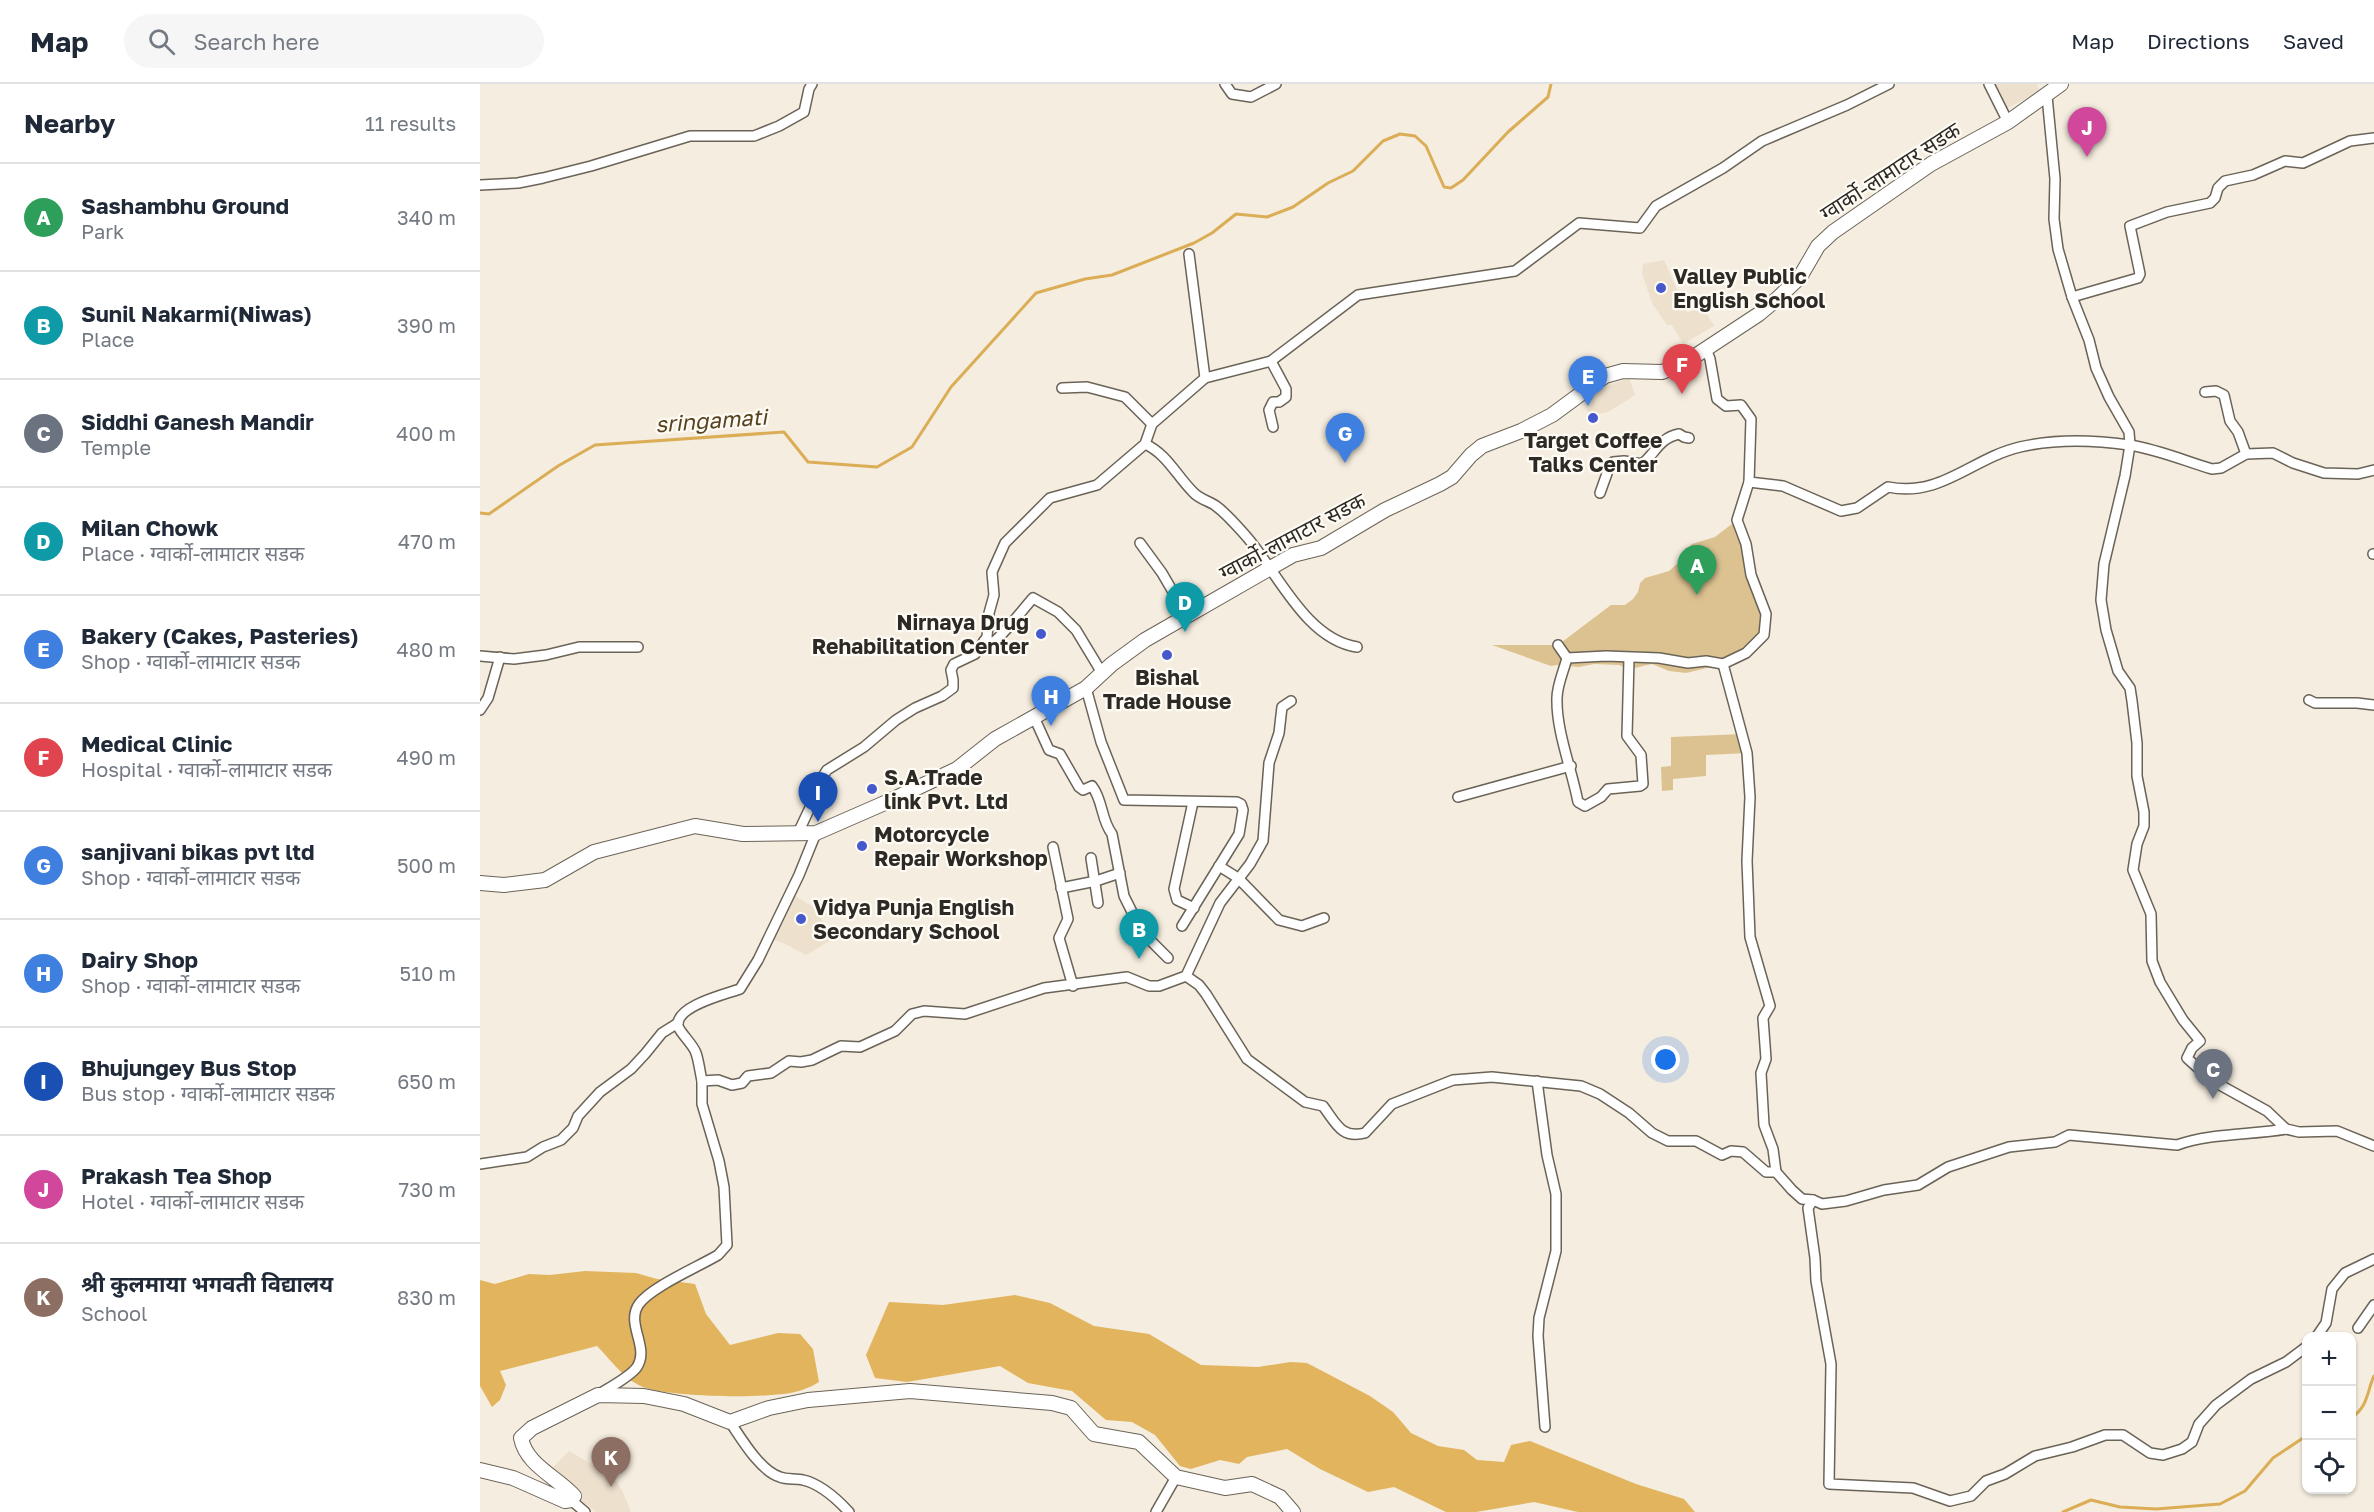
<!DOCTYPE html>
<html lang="en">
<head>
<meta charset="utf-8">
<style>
	body { margin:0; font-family:"Golos Text","Noto Sans Devanagari",sans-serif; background:#f6f6f7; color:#1f2937 }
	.controls { position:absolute; right:18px; bottom:18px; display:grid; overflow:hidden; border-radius:12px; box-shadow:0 2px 4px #0004 }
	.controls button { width:54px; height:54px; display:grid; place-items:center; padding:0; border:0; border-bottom:2px solid #e0e1e3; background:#fff; color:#1f2937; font:30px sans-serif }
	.you { position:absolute; left:1186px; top:976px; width:21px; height:21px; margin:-15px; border:4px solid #fff; border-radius:50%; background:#1a73e8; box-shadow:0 0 0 9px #1a73e833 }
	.badge { display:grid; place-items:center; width:39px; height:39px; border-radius:50%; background:#2563eb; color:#fff; font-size:20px; font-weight:700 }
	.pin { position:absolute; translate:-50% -50px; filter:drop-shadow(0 2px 3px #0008) }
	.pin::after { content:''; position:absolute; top:32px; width:21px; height:18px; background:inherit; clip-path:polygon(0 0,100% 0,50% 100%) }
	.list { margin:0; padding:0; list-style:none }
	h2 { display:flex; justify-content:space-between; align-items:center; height:78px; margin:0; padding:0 24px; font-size:26px }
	h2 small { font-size:20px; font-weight:400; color:#747a83 }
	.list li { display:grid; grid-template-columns:39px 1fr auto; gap:18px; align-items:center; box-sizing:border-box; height:108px; padding:0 24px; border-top:2px solid #e0e1e3 }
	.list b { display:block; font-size:22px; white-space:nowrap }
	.list p { margin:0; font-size:20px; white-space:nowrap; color:#747a83 }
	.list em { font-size:20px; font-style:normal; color:#747a83 }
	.icon { flex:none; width:33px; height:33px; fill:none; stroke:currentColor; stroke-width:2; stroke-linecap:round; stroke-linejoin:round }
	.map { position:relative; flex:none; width:1894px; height:1428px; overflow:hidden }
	header { display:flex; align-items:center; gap:36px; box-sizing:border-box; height:84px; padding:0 30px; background:#fff; border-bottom:2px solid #e0e1e3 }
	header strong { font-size:28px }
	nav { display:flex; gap:33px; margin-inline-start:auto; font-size:21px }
	.search { width:420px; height:54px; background:#f6f6f7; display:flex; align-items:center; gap:15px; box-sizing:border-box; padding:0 21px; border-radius:33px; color:#747a83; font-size:22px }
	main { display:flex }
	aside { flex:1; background:#fff }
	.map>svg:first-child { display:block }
	.built { fill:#ede1cd }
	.green { fill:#ddc291 }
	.forest { fill:#e1b45d }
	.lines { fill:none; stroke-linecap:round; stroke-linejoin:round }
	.stream { stroke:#daad56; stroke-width:3 }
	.minor-casing { stroke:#6a6357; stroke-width:12 }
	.secondary-casing { stroke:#6a6357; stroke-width:16 }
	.minor { stroke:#fff; stroke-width:9 }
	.secondary { stroke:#fff; stroke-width:14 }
	.poi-dot { fill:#4559cd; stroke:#fefbf5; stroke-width:2 }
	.labels { text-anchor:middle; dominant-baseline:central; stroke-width:4.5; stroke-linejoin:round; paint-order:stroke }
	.street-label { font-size:21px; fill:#2d2a25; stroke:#fefbf5 }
	.poi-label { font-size:21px; font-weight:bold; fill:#2d2a25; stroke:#fefbf5; text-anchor:start }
	.water-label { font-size:22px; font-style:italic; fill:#56431e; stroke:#fefbf5 }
</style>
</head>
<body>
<header>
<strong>Map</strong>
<div class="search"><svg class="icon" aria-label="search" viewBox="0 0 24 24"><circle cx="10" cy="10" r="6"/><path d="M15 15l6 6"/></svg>Search here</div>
<nav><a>Map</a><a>Directions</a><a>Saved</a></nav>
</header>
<main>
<aside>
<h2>Nearby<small>11 results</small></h2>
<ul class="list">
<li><span class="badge" style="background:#2e9e5b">A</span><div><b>Sashambhu Ground</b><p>Park</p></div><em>340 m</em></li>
<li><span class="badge" style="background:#0f9aa8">B</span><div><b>Sunil Nakarmi(Niwas)</b><p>Place</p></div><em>390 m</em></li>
<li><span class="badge" style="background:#6b7280">C</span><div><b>Siddhi Ganesh Mandir</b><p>Temple</p></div><em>400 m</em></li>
<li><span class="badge" style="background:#0f9aa8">D</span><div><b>Milan Chowk</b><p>Place · ग्वार्को-लामाटार सडक</p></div><em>470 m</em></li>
<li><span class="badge" style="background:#3f7fe0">E</span><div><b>Bakery (Cakes, Pasteries)</b><p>Shop · ग्वार्को-लामाटार सडक</p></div><em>480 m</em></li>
<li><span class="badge" style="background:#e0444e">F</span><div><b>Medical Clinic</b><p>Hospital · ग्वार्को-लामाटार सडक</p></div><em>490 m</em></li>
<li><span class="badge" style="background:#3f7fe0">G</span><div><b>sanjivani bikas pvt ltd</b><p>Shop · ग्वार्को-लामाटार सडक</p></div><em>500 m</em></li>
<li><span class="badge" style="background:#3f7fe0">H</span><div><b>Dairy Shop</b><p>Shop · ग्वार्को-लामाटार सडक</p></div><em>510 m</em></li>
<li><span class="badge" style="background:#1a4fb4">I</span><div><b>Bhujungey Bus Stop</b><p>Bus stop · ग्वार्को-लामाटार सडक</p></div><em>650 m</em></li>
<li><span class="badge" style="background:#d1479c">J</span><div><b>Prakash Tea Shop</b><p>Hotel · ग्वार्को-लामाटार सडक</p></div><em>730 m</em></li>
<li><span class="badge" style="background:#8d6e63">K</span><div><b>श्री कुलमाया भगवती विद्यालय</b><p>School</p></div><em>830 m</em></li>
</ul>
</aside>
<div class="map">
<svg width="1894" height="1428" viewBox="0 0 1894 1428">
	<rect width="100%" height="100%" fill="#f5eddf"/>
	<!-- built -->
	<g class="built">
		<polygon points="1513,0 1557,0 1560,7 1526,25"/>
		<polygon points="1184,176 1207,229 1222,222 1234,242 1203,260 1192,241 1187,241 1172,219 1162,189 1163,180"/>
		<polygon points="1149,294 1155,311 1128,328 1110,332 1104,317 1125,303"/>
		<polygon points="315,812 332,822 355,854 326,871 301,858 289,855"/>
		<polygon points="89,1367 133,1393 143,1408 151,1428 116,1428 87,1405 70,1386"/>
	</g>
	<!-- green -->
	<g class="green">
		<polygon points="1257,436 1286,530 1284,551 1248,579 1206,589 1189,587 1172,580 1150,585 1139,581 1114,580 1099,583 1078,581 1071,582 1012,561 1078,561 1131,521 1145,521 1153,515 1158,508 1160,499 1165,494 1189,487 1197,480 1204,467 1212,460 1235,453"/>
		<polygon points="1263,650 1267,669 1226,671 1226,692 1193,695 1193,706 1182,707 1181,683 1191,682 1191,653"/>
	</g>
	<!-- forest -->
	<g class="forest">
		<path d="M 105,1187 L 156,1189 L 177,1195 L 215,1200 L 226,1230 L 250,1261 L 298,1249 L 320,1250 L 333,1265 L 339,1298 C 334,1301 328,1304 322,1306 C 295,1316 194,1313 166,1304 C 146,1298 131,1276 117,1262 L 20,1287 L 26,1301 L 20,1316 L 12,1323 L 0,1302 L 0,1196 L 15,1200 L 49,1190 L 70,1191 Z"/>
		<polygon points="535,1211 570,1219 614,1242 669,1250 721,1281 778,1283 810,1278 827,1279 890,1312 913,1328 931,1349 958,1362 984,1366 997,1376 1024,1378 1031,1361 1050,1357 1156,1400 1204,1415 1215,1428 1098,1428 1054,1418 996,1428 966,1428 914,1403 888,1408 840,1385 807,1365 767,1373 759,1380 740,1376 711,1385 700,1382 675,1351 652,1338 626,1336 592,1307 548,1299 520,1282 427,1298 395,1294 386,1271 409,1218 463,1221"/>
	</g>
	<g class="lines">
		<!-- stream -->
		<g class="stream">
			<polyline points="0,429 9,430 78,382 115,361 304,348 328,378 397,383 432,363 471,303 556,209 605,195 632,191 714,159 732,149 756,130 787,133 813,123 848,99 873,87 903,57 920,50 935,52 946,62 964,103 971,104 983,96 1028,48 1068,13 1071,0"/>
			<path d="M 1872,1333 C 1888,1323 1887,1307 1894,1292"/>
			<polyline points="1583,1428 1611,1416 1640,1423 1676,1425 1740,1420 1765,1407 1793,1374 1826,1352"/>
		</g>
		<!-- minor casing -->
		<g class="minor-casing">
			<g id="minor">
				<polyline points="745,0 752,10 771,13 796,0"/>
				<polyline points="1509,0 1528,38"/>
				<polyline points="1567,12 1575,95 1574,135 1578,165 1592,213 1609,256 1616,284 1629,313 1649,348 1650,361 1645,392 1624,480 1621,516 1626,546 1638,587 1650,604 1652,617 1657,659 1657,692 1664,728 1664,742 1657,760 1653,786 1671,830 1672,877 1680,898 1703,936 1720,957 1712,964 1707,974 1731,996 1787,1027 1806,1045 1819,1048 1857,1047 1894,1062"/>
				<polyline points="0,101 38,99 63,94 111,82 210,52 274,52 299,42 324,28 329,5 332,0"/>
				<polyline points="709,170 725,294"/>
				<polyline points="1592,213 1658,194 1660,190 1650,142 1687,128 1730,119 1735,114 1738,104 1745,97 1773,91 1805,77 1823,79 1870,57 1894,54"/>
				<path d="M 1226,265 L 1230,275 L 1237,315 L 1246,322 L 1261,321 L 1271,335 L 1269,398 L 1303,402 L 1361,427 L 1377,424 L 1408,403 C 1461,414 1492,374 1540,363 C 1574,355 1614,356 1649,361 C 1677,365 1705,377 1732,385 L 1741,384 L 1766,370 L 1793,369 L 1813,379 L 1844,389 L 1878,390 L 1894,386"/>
				<polyline points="791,277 806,305 806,313 799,318 793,318 789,326 793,343"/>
				<polyline points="582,304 607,303 645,313 672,340"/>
				<polyline points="1725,308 1736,307 1744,311 1750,337 1758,348 1766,370"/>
				<path d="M 665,360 C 687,370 696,391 713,408 C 719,415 729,417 736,422 C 747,430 757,442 766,452 C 797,487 825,555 877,563"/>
				<polyline points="1269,398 1257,436 1266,460 1271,491 1286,530 1284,551 1266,569 1243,580 1267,669 1270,713 1267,777 1270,853 1290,922 1283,934 1286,975 1281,989 1284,1041 1293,1065 1296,1088 1312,1106 1322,1115 1333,1116 1328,1124 1335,1174 1336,1197 1351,1280 1349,1400 1433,1404 1470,1417 1491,1412 1506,1397 1525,1390 1555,1372 1592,1363 1625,1351 1643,1351 1670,1369 1683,1371 1702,1365 1712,1358 1719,1340 1736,1321 1771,1295 1806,1278 1826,1263"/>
				<path d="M 1120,409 L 1130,381 L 1133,378 L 1144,377 L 1162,380 C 1175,370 1179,354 1199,350 L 1204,353 L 1209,354"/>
				<polyline points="660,459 682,489 707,532"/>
				<polyline points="1893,470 1894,470"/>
				<path d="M 504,557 L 514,558 C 530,543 539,530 553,514 L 578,528 L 596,546 L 622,589"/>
				<polyline points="1078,561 1087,574 1126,572 1179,574 1208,579 1226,577 1243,580"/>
				<polyline points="0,572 34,575 66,571 99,563 158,563"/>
				<path d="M 1087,574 C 1084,586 1077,601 1077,614 C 1076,647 1092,686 1098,718 L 1105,722 L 1121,713 L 1128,705 L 1160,702 L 1163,700 L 1161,671 L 1147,652 L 1149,574"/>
				<polyline points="606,604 621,658 644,716 757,718 761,720 763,726 759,750 702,842"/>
				<polyline points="1829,616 1835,619 1877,619 1894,621"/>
				<polyline points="0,626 8,614 20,573"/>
				<path d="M 554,633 L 569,666 L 580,670 L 599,703 L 603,706 L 612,702 C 623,716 621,736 632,750 L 644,812 L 662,848 L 688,874"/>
				<polyline points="978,713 1091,682"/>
				<polyline points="713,718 694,805 697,816 714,824"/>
				<polyline points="318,749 335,713 336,703 347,686 384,663 416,636 435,624 462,612 473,604 473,596 471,586 474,580 495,570 507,553 509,529 514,511 512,488 525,459 570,414 617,401 665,360 672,340 725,294 791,277 878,211 1035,187 1099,139 1160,144 1176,122 1243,84 1282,57 1367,21 1409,0"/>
				<polyline points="573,763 588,835 579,854 593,902"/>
				<polyline points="611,774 618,819"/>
				<polyline points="739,782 758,794 799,836 822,842 844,834"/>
				<polyline points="581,804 616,797 640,789"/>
				<polyline points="706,892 740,819 770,780 783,757 789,679 799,649 802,623 811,617"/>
				<path d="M 222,997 C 220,988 219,978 216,969 C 213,960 200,949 198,942 C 195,922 246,910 260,905 L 278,876 L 319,791 L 336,749"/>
				<polyline points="1057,997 1067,1071 1076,1110 1076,1167 1059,1234 1058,1252 1065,1343"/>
				<polyline points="0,1080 47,1073 63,1063 81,1056 93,1044 98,1032 120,1008 151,985 165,970 182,949 198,939"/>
				<path d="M 1333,1116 L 1342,1120 L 1366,1117 L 1404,1106 L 1438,1101 L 1468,1083 L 1529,1063 L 1575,1058 L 1589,1051 L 1697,1061 C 1730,1049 1771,1051 1806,1045"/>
				<polyline points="1878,1244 1894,1221"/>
				<polyline points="1837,1252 1846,1239 1852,1205 1865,1189 1894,1175"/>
				<path d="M 119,1310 C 129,1304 151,1292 157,1283 C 170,1263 145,1240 159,1220 C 171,1203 218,1183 238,1171 L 247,1161 L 244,1103 L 239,1077 L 222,1020 L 222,997 L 238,996 L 252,1001 L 262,999 L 268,992 L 291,989 L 309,977 L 321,978 L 332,976 L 361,962 L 380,963 L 415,947 L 432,930 L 444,927 L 485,930 L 564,904 L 647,893 L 669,902 L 679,902 L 706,892 L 719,901 L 726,910 L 767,975 L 825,1018 L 843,1022 C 856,1039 861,1055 885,1049 L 912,1020 L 973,996 L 1012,993 L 1101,1002 L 1120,1010 L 1149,1029 L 1172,1049 L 1188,1057 L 1216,1057 L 1242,1071 L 1251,1067 L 1263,1068 L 1286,1088 L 1296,1088"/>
				<path d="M 250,1338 C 261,1354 280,1387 300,1393 C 307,1396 316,1394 323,1396 C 341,1400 357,1415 369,1428"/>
				<polyline points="91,1416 105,1428"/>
				<polyline points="676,1428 696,1393"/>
			</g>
		</g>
		<!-- secondary casing -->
		<g class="secondary-casing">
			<g id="secondary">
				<polyline points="0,799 24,801 65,796 114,768 215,742 263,750 336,749 407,718 477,685 515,655 606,604 632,580 665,556 813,471 841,464 905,426 960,400 972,393 991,371 1002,362 1041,347 1072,331 1125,292 1143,287 1182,288 1203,280 1279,230 1298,214 1320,193 1338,162 1353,148 1451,80 1528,38 1581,0"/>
				<path d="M 0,1386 L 33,1394 L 85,1417 L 91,1416 L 94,1412 C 77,1393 46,1381 41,1354 L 52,1344 L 118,1311 L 164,1312 L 204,1320 L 250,1338 L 289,1324 L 328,1316 L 430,1307 L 572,1319 L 591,1324 L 614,1350 L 659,1358 L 696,1393 L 745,1404 L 772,1400 L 800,1413 L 813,1428"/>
			</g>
		</g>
		<!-- minor -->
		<use href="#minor" class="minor"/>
		<!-- secondary -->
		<use href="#secondary" class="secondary"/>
	</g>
	<!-- markers -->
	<g class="poi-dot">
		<circle cx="1181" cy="204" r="6"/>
		<circle cx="1113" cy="334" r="6"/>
		<circle cx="561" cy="550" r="6"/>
		<circle cx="687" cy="571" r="6"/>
		<circle cx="392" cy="705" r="6"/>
		<circle cx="382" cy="762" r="6"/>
		<circle cx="321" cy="835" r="6"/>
	</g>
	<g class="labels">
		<!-- street labels -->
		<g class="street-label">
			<text transform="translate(1410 87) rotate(-33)">ग्वार्को-लामाटार सडक</text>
			<text transform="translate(812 452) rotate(-28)">ग्वार्को-लामाटार सडक</text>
		</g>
		<!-- poi labels -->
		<g class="poi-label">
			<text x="1193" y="192">Valley Public<tspan x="1193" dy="24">English School</tspan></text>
			<text x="1113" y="356" text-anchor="middle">Target Coffee<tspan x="1113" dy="24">Talks Center</tspan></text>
			<text x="549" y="538" text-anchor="end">Nirnaya Drug<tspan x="549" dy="24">Rehabilitation Center</tspan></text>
			<text x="687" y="593" text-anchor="middle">Bishal<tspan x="687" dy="24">Trade House</tspan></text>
			<text x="404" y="693">S.A.Trade<tspan x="404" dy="24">link Pvt. Ltd</tspan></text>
			<text x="394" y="750">Motorcycle<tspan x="394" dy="24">Repair Workshop</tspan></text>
			<text x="333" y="823">Vidya Punja English<tspan x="333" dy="24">Secondary School</tspan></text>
		</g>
		<!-- water labels -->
		<g class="water-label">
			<text transform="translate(231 336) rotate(-4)">sringamati</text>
		</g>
	</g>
</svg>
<div class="controls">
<button>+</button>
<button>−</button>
<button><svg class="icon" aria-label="locate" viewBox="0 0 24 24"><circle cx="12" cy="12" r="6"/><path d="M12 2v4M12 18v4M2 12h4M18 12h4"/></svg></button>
</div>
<div class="you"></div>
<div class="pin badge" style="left:1217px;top:511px;background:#2e9e5b">A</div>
<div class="pin badge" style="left:659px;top:875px;background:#0f9aa8">B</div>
<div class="pin badge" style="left:1733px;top:1015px;background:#6b7280">C</div>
<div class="pin badge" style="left:705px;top:548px;background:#0f9aa8">D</div>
<div class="pin badge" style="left:1108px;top:322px;background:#3f7fe0">E</div>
<div class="pin badge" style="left:1202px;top:310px;background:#e0444e">F</div>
<div class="pin badge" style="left:865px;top:379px;background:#3f7fe0">G</div>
<div class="pin badge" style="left:571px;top:642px;background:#3f7fe0">H</div>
<div class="pin badge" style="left:338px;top:738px;background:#1a4fb4">I</div>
<div class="pin badge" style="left:1607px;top:73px;background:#d1479c">J</div>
<div class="pin badge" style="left:131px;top:1403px;background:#8d6e63">K</div>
</div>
</main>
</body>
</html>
